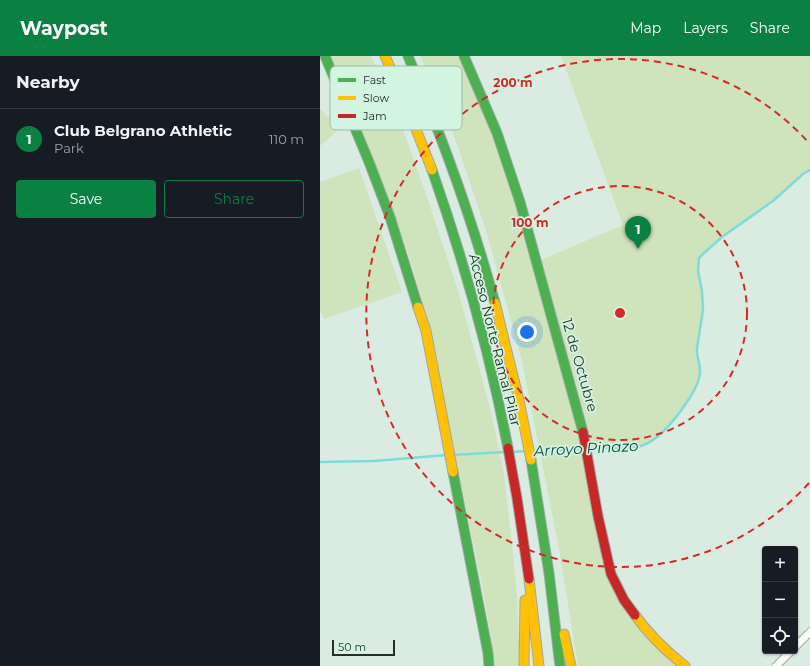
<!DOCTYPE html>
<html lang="en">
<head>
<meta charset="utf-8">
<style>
	body { margin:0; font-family:Montserrat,sans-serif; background:#242831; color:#f1f3f6 }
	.controls { position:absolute; right:12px; bottom:12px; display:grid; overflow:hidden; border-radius:4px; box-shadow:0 1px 3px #0004 }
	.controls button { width:36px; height:36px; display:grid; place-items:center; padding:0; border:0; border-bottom:1px solid #363941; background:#171b24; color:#f1f3f6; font:20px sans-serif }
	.scale { position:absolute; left:12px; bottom:10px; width:63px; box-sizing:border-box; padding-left:4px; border:2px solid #232f28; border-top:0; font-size:11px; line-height:14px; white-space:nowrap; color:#232f28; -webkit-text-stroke:3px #d2f4e1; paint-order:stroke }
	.you { position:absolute; left:207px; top:276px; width:14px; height:14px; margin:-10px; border:3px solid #fff; border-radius:50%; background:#1a73e8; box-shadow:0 0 0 6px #1a73e833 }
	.badge { display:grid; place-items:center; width:26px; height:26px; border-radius:50%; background:#0b8043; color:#fff; font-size:13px; font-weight:700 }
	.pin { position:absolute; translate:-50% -33px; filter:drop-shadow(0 1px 2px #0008) }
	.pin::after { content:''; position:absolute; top:21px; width:14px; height:12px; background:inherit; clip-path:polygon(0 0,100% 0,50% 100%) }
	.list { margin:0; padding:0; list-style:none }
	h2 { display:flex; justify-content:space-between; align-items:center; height:52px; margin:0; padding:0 16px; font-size:17px }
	h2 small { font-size:13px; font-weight:400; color:#9ea1a6 }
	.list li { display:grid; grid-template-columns:26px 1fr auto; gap:12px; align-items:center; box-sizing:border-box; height:60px; padding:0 16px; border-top:1px solid #363941 }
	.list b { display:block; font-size:15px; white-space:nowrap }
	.list p { margin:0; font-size:13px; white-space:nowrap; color:#9ea1a6 }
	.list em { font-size:13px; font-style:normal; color:#9ea1a6 }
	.actions { display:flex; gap:8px; padding:12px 16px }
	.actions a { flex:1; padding:9px 0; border:1px solid #0b8043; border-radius:4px; text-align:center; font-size:14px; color:#0b8043 }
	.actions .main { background:#0b8043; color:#fff }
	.icon { flex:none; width:22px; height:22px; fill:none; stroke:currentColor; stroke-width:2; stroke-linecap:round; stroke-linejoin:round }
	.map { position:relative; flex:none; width:490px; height:610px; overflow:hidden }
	header { display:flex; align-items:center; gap:24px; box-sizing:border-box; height:56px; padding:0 20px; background:#0b8043; color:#fff }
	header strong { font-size:19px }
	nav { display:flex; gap:22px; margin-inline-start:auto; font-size:14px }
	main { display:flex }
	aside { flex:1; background:#171b24 }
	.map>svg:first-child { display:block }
	.green { fill:#cfe3bc }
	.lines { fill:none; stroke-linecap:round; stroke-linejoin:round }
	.stream { stroke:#7edbda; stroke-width:2.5 }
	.street-casing { stroke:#9caaa2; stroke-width:9 }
	.fast-casing { stroke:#9caaa2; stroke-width:11 }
	.slow-casing { stroke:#9caaa2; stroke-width:11 }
	.jam-casing { stroke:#9caaa2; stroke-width:11 }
	.street { stroke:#f9fcfb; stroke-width:7 }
	.fast { stroke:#4caf50; stroke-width:9 }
	.slow { stroke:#ffc107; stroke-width:9 }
	.jam { stroke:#c62828; stroke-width:9 }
	.ring { fill:none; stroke:#d62828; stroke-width:2; stroke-dasharray:7 5 }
	.labels { text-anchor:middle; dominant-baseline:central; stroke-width:3.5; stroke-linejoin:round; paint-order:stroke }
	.street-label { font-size:14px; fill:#232f28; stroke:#d2f4e1 }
	.water-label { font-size:15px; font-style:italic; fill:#0d4648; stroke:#d2f4e1 }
	.key { fill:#d2f4e1; stroke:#9eb9aa; stroke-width:1 }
	.key-label { font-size:11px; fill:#232f28 }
	.centre { fill:#d62828; stroke:#d2f4e1; stroke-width:2 }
	.ring-label { font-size:12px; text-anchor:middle; font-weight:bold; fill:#d62828; stroke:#d2f4e1; stroke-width:3.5; stroke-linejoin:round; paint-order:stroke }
</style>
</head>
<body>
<header>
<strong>Waypost</strong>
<nav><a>Map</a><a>Layers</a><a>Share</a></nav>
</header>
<main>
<aside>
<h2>Nearby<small></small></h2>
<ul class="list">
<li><span class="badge">1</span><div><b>Club Belgrano Athletic</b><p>Park</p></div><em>110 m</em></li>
</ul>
<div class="actions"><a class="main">Save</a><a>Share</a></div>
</aside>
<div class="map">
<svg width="490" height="610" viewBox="0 0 490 610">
	<rect width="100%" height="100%" fill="#daece2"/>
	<!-- green -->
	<g class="green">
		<polygon points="9,0 51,0 81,68 107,141 139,238 172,360 184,418 192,488 197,541 200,610 174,610 171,581 162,529 124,344 108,265 101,240 90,203 55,108"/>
		<path d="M 100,0 L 139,0 L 175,84 L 206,183 L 257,366 L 285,516 C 301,556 325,582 357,610 L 258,610 L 239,493 L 202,305 L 168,181 L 137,88 Z"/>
		<path d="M 241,0 L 490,0 L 490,114 L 483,118 L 453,145 L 402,181 L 384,196 L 379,202 L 378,215 L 382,235 L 383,254 L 377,292 C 376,301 381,308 380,317 C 379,334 351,370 337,381 C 331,386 325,389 318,391 L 267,393 L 216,206 L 303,169 Z"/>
		<polygon points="0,52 19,73 0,90"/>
		<polygon points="39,112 82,236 4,263 0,254 0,126"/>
	</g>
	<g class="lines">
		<!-- stream -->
		<g class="stream">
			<path d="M 212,395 L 318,391 C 325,389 331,386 337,381 C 351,370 379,334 380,317 C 381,308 376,301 377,292 L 383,254 L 382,235 L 378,215 L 379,202 L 384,197 L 402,181 L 453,145 L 483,118 L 490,114"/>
			<polyline points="192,396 205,395"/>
			<polyline points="132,399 185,396"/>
			<polyline points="0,406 54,405 127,399"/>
		</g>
		<!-- street casing -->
		<g class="street-casing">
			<g id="street">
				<polyline points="475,591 490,576"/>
				<polyline points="456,610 471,595"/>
			</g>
		</g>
		<!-- fast casing -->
		<g class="fast-casing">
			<g id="fast">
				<polyline points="5,0 49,106 70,161 98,251"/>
				<path d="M 88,0 C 122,81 152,162 175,247"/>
				<polyline points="144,0 177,77 200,146 263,376"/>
				<path d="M 112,114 C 144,205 170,298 188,392"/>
				<polyline points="211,404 229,517 240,610"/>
				<polyline points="133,416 168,597 169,610"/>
			</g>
		</g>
		<!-- slow casing -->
		<g class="slow-casing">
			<g id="slow">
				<polyline points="65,0 87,50 112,114"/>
				<polyline points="175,247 199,344 211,404"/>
				<polyline points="98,251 106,275 133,416"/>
				<polyline points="209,523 219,610"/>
				<path d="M 315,559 C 329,579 346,595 365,610"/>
				<polyline points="244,578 251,610"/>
				<polyline points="204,610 205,544"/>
			</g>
		</g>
		<!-- jam casing -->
		<g class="jam-casing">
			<g id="jam">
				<polyline points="263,376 278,460 291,518 304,544 315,559"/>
				<polyline points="188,392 197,442 209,523"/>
			</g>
		</g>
		<!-- street -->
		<use href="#street" class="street"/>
		<!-- fast -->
		<use href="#fast" class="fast"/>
		<!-- slow -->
		<use href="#slow" class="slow"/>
		<!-- jam -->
		<use href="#jam" class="jam"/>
	</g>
	<!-- distance rings -->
	<g class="ring">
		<circle cx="300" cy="257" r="127"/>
		<path d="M489 427A254 254 0 1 1 489 87"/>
	</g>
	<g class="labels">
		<!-- street labels -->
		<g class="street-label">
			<text transform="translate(175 284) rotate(76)">Acceso Norte Ramal Pilar</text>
			<text transform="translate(260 309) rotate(74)">12 de Octubre</text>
		</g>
		<!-- water labels -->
		<g class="water-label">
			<text transform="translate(266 392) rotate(-3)">Arroyo Pinazo</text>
		</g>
	</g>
	<!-- legend -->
	<rect x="10" y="10" width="132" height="64" rx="6" class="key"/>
	<rect x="18" y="22" width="18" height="4" fill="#4caf50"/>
	<rect x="18" y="40" width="18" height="4" fill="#ffc107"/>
	<rect x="18" y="58" width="18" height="4" fill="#c62828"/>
	<g class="key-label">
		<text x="43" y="28">Fast</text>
		<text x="43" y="46">Slow</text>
		<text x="43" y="64">Jam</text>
	</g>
	<circle cx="300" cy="257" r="6" class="centre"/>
	<g class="ring-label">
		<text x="193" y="31">200 m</text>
		<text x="210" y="171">100 m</text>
	</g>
</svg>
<div class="controls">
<button>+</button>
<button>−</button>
<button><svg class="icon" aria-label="locate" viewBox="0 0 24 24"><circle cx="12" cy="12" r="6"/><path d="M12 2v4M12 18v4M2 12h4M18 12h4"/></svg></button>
</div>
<div class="scale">50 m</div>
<div class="you"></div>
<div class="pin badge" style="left:318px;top:193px">1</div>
</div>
</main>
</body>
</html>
